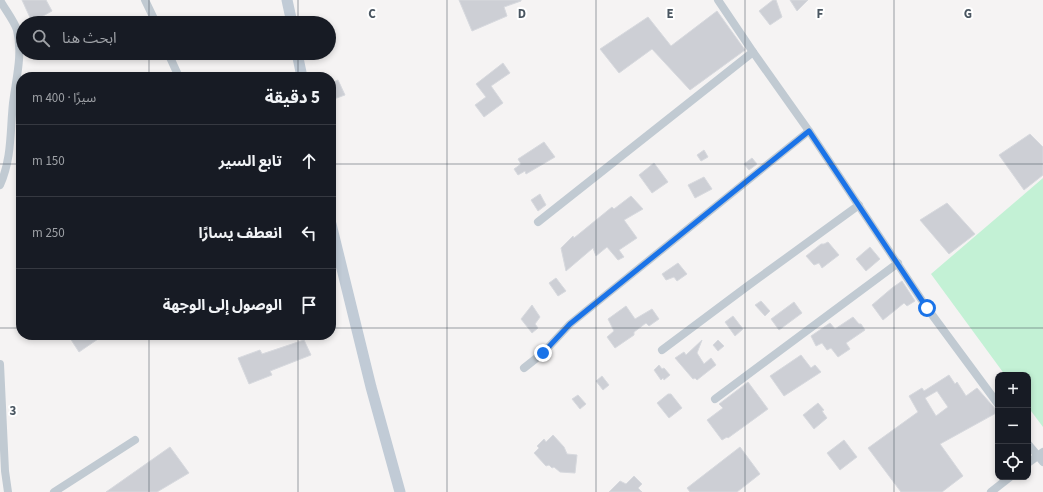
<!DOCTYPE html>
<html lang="ar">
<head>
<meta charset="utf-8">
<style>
	body { margin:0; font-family:"Source Sans 3","Noto Sans Arabic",sans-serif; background:#242831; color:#f1f3f6; direction:rtl }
	.controls { position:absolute; right:12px; bottom:12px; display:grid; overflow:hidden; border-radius:8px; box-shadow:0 2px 6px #0003 }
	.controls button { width:36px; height:36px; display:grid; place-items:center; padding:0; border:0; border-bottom:1px solid #363941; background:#171b24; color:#f1f3f6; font:20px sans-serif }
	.stop { position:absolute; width:12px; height:12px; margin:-9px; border:3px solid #1a73e8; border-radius:50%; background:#fff }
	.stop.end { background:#1a73e8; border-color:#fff; box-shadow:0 1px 4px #0008 }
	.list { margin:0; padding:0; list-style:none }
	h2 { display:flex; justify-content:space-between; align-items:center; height:52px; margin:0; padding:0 16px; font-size:17px }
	h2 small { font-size:13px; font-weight:400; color:#9ea1a6 }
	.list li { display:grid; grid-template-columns:26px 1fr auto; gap:12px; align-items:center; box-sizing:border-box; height:72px; padding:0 16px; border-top:1px solid #363941 }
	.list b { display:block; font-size:15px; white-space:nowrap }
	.list em { font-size:13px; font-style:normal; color:#9ea1a6 }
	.icon { flex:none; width:22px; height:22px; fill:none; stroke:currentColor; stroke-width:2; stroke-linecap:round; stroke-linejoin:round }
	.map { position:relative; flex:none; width:1043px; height:492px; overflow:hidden; direction:ltr }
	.search { position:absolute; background:#171b24; box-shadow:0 2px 6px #0003; left:16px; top:16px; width:320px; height:44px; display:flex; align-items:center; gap:10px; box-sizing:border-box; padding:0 14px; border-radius:22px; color:#9ea1a6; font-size:15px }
	.panel { position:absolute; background:#171b24; box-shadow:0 2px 6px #0003; left:16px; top:72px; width:320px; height:268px; border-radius:16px; direction:rtl }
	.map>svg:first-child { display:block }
	.green { fill:#c3f1d5 }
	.building { fill:#cdcfd5; stroke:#d7d9de; fill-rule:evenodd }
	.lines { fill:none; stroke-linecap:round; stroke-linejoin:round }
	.street { stroke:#c1cad2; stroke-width:8 }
	.secondary { stroke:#c1cbd6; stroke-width:11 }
	.route { stroke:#1a73e8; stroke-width:5 }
	.grid { fill:none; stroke:#4a5661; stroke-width:1; stroke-opacity:0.55 }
	.grid-label { font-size:13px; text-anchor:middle; font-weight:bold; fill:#4a5661; stroke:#fff; stroke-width:4; stroke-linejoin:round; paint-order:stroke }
</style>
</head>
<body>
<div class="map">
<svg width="1043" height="492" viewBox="0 0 1043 492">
	<rect width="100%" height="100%" fill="#f5f3f3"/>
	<!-- green -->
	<polygon class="green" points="1043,178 1043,427 1028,407 1028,375 1005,375 931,274"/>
	<!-- building -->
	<g class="building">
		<polygon points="22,0 46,0 52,11 32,22"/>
		<polygon points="459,0 521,0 521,1 504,7 507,16 472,31"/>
		<polygon points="773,0 776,0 782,17 770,25 759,11"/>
		<polygon points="790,0 808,0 797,11"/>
		<polygon points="717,11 745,50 690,90 652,49 619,73 600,49 648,17 671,46"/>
		<polygon points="503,63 510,73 491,86 503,103 484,117 475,105 486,97 476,84"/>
		<polygon points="338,80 345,95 331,100 331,83"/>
		<polygon points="1030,134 1043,147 1043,175 1024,190 999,155"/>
		<polygon points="544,142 555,157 526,174 525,171 518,175 514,169 521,164 518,159"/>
		<polygon points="704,150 708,157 701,161 697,155"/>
		<polygon points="752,158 757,164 749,170 744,164"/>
		<polygon points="654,163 668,182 652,193 639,175"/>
		<polygon points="704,177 712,189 695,198 688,185"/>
		<polygon points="540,194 546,205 538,211 531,200"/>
		<polygon points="631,196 643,209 624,220 637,238 619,250 624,257 618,260 607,247 596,256 593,248 566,271 561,248 573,236 574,238 612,207 614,209"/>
		<polygon points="947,203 975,234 949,254 920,220"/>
		<polygon points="828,242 839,255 822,268 819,263 814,265 806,256 821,244 824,244"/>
		<polygon points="870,247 880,259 866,271 856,259"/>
		<polygon points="678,263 687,274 677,281 674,277 666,280 662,274"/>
		<polygon points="556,278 566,291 558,296 549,283"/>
		<polygon points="902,281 915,301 907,306 904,303 883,320 872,305 892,288"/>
		<polygon points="761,301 770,311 765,316 755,305"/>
		<polygon points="794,302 802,313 779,330 771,319"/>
		<polygon points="532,305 540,317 535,324 538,328 532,333 521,319"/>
		<polygon points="626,306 635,319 652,309 659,319 649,326 646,323 634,332 634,335 615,348 607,337 614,331 608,319"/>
		<polygon points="733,316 743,329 735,336 725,322"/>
		<polygon points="853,317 859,324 861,324 865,330 846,343 850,349 838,357 831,348 827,350 822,343 816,346 811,336 830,323 835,329"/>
		<polygon points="68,335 95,335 98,339 79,352"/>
		<polygon points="304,340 311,355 270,371 272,375 249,384 238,358 260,350 262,354"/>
		<polygon points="702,340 697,353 704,364 711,358 716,365 697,380 695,378 693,379 675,358 684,352 686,355"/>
		<polygon points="718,340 724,346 718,351 713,345"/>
		<polygon points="801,355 811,368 815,365 821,372 784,396 770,376"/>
		<polygon points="659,365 662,369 664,368 670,375 664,380 663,378 661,380 654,370"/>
		<path d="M 949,375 L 955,384 L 957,382 L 966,396 L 977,388 L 998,412 L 940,444 L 963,476 L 942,492 L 901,492 L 868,448 L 918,412 L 909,396 L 922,388 L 924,391 ZM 937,391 L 948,407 L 936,416 L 925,398 Z"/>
		<polygon points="602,376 609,385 603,390 596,381"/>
		<polygon points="748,382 768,409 728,438 727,437 722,440 707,420 723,408 719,404"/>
		<polygon points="668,394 671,394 682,408 669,418 657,403"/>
		<polygon points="578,395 586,404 580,409 572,399"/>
		<polygon points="818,403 824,410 822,411 827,418 814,429 803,415"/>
		<polygon points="553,435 564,447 567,454 577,455 575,473 560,472 554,467 552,468 549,465 546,466 534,453 539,448 537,446 544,439 546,442"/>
		<polygon points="844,440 857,457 840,470 827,453"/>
		<polygon points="170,447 189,473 157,492 106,492"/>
		<polygon points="740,447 760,474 737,492 690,492 687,488"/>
		<polygon points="634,476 642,484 638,488 642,492 609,492 620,481 626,484"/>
	</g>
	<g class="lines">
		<!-- street -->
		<g class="street">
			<path d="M 0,0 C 4,8 15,22 17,30 C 23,54 16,79 13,103 C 10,131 12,159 0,185"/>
			<polyline points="145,0 156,23"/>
			<polyline points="718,0 753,52 809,131 927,308 998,404"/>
			<polyline points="168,53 179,77"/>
			<polyline points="538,222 753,52"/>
			<polyline points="662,350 749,285 859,205"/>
			<polyline points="0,364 5,471 8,492"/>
			<polyline points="524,368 543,353 570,324 586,311 809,131"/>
			<polyline points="715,399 898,263"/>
			<polyline points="1028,444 1043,462"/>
			<polyline points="1028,463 1043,452"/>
			<polyline points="54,492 135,440"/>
			<polyline points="991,492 1010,477"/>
		</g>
		<!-- secondary -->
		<g class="secondary">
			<polyline points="287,0 292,23"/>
			<polyline points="297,53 302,77"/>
			<polyline points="331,224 371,387 400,492"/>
		</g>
	</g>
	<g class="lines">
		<!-- route -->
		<polyline class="route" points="543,353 570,324 586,311 809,131 927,308"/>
	</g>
	<!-- grid -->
	<path class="grid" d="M 149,0 L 149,23M 298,0 L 298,23M 447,0 L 447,492M 596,0 L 596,492M 745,0 L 745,492M 894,0 L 894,492M 149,53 L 149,77M 298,53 L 298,77M 0,164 L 21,164M 331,164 L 1043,164M 0,328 L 21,328M 331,328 L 1043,328M 149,335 L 149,492M 298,335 L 298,492"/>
	<g class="grid-label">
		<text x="372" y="18">C</text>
		<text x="522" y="18">D</text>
		<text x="670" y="18">E</text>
		<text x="820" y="18">F</text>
		<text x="968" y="18">G</text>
		<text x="13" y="415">3</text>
	</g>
</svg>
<div class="controls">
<button>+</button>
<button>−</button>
<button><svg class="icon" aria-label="locate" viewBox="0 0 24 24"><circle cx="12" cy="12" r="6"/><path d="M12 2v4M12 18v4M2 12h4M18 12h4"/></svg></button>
</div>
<div class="stop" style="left:927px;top:308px"></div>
<div class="stop end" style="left:543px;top:353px"></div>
<div class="search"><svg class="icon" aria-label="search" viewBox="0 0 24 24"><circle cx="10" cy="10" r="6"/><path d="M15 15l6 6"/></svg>ابحث هنا</div>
<section class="panel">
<h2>5 دقيقة<small>سيرًا · 400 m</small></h2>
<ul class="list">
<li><svg class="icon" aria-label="ahead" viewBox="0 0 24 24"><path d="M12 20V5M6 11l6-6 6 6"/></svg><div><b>تابع السير</b></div><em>150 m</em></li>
<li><svg class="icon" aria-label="left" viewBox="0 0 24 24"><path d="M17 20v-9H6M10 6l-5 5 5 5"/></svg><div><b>انعطف يسارًا</b></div><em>250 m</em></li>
<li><svg class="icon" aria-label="arrive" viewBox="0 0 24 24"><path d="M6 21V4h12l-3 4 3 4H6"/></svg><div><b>الوصول إلى الوجهة</b></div></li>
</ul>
</section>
</div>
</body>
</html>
